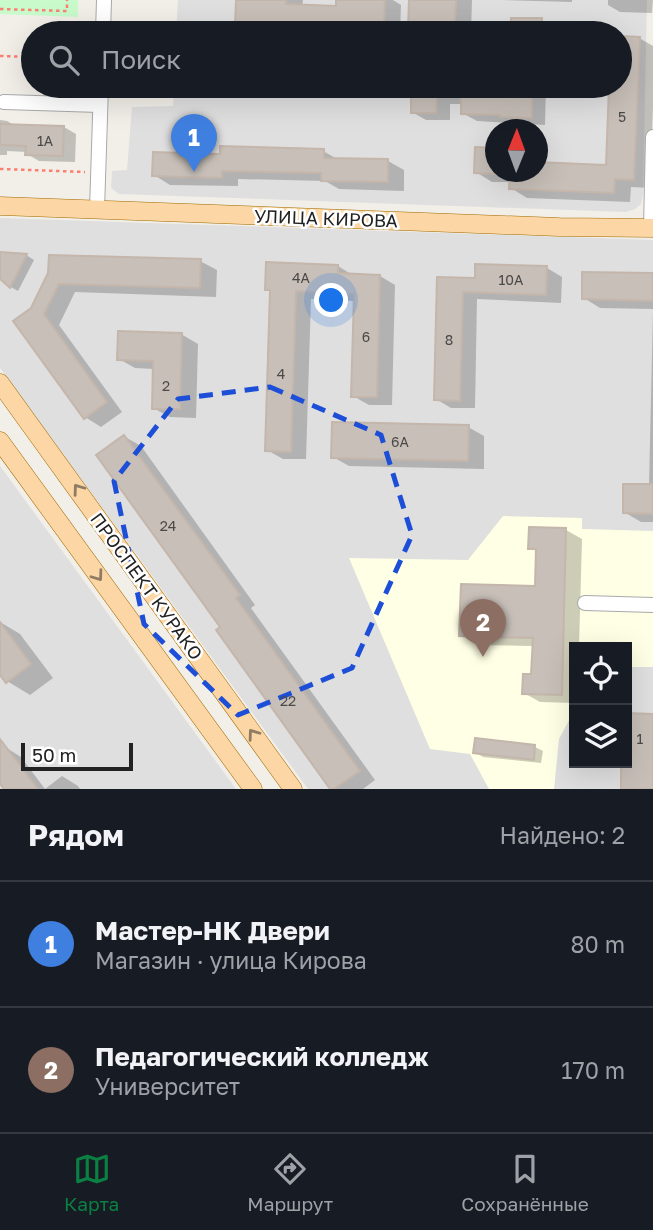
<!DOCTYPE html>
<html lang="ru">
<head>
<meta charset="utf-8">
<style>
	body { margin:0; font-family:"Golos Text",sans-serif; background:#20242c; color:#f1f3f6 }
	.controls { position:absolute; right:21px; bottom:21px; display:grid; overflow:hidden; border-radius:0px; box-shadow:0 7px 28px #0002 }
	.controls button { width:63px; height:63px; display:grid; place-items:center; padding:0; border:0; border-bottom:2px solid #363941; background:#171b24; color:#f1f3f6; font:35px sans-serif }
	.compass { position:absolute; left:485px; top:119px; width:63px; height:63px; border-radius:50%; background:#171b24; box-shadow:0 7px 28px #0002; rotate:1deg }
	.scale { position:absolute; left:21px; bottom:18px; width:112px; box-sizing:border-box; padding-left:7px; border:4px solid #222; border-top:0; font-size:19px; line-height:24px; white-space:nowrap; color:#222; -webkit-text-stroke:5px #fff; paint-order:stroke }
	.you { position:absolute; left:332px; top:301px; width:24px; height:24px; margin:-18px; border:5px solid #fff; border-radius:50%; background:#1a73e8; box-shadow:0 0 0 10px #1a73e833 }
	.badge { display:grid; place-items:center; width:46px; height:46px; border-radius:50%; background:#0b8043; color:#fff; font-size:23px; font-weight:700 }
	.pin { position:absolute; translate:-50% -58px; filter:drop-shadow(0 2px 4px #0008) }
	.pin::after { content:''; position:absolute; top:37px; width:24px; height:21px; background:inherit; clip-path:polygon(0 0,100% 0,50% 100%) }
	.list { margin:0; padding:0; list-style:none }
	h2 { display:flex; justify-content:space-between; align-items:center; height:91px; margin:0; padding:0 28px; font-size:30px }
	h2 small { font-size:23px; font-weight:400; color:#9ea1a6 }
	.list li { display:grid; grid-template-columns:46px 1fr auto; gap:21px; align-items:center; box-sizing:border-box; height:126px; padding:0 28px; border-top:2px solid #363941 }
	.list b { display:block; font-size:26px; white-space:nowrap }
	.list p { margin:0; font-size:23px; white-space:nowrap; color:#9ea1a6 }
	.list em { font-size:23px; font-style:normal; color:#9ea1a6 }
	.icon { flex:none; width:38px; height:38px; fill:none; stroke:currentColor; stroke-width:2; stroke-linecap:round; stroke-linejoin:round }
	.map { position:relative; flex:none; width:653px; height:789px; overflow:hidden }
	.search { position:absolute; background:#171b24; box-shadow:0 7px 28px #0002; left:21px; right:21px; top:21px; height:77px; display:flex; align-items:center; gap:18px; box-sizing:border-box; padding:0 24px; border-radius:38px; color:#9ea1a6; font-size:26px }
	.sheet { height:343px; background:#171b24 }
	nav { display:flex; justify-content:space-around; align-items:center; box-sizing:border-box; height:98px; border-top:2px solid #363941; background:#171b24; font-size:19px; color:#9ea1a6 }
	nav a { display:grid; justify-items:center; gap:4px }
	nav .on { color:#0b8043 }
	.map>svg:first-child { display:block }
	.residential { fill:#e0dfdf; fill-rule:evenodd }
	.education { fill:#ffffe5 }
	.park { fill:#c8facc }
	.shadow { fill:#0003 }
	.building { fill:#c7bfb8; stroke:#c4b6ab; stroke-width:2 }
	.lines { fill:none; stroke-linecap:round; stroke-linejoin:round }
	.minor-casing { stroke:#a9a9a9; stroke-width:16 }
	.major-casing { stroke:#a06b00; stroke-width:19 }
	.path { stroke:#fa8072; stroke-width:2.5; stroke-dasharray:3.5 3.5; stroke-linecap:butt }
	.minor { stroke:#fff; stroke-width:14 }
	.major { stroke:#fcd6a4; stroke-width:18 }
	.oneway { stroke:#8f7c63 }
	.marked { fill:none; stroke:#1d4ed8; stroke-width:5; stroke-dasharray:14 9; stroke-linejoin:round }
	.labels { text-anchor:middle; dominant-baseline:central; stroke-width:5; stroke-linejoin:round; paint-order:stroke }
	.number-label { font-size:14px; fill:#4b4948 }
	.street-label { font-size:18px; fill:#222; stroke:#fff }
</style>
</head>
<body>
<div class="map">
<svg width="653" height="789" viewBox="0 0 653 789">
	<rect width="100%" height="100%" fill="#f2efe9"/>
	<!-- residential -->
	<g class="residential">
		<path d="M 178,0 L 647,0 L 643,194 L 641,204 L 635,209 L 626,212 L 119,194 L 111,188 L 112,171 L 127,170 L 132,107 L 173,106 L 174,86 L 620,86 L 620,33 L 176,33 ZM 496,130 L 538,130 L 538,172 L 496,172 Z"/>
		<path d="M 0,218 L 653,240 L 653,789 L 308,789 L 0,368 ZM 574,647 L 627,647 L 627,763 L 574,763 Z"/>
		<polygon points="0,466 236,789 0,789"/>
	</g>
	<!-- education -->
	<polygon class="education" points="503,516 582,518 582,529 653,531 653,667 627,667 627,647 574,647 574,711 559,739 554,789 489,789 470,754 430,749 349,558 468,560"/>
	<!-- park -->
	<polygon class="park" points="0,0 78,0 78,17 0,14"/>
	<!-- shadow -->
	<g class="shadow">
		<polygon points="238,0 303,0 302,7 337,8 337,0 393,0 401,5 400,33 253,33 237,23"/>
		<polygon points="411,0 472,0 471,33 421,33 409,27"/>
		<polygon points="502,0 572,0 572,2"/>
		<polygon points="608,0 653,0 652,13 620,12 608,5"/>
		<polygon points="513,19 541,20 556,28 555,33 512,33"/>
		<polygon points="620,37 639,38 653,46 653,108 650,188 631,187 630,202 527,198 511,188 511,182 492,182 476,172 477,149 496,149 496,172 538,172 607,167 611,86 620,86"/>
		<polygon points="413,86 546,86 545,125 477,121 462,113 463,104 450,104 450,120 426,120 412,112"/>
		<polygon points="0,120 7,121 16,126 64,127 76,134 75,162 39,161 27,154 27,152 7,151 7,155 0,155"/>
		<polygon points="323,151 339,160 388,161 404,170 404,191 339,189 325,181 238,179 238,186 170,185 154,175 222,156"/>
		<polygon points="0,253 26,255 34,260 18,291 11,287 0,276"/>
		<polygon points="200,261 217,270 216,297 75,292 59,325 122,412 101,427 85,417 32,309 50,274"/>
		<polygon points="338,266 354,276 380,276 395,285 392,405 369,405 353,396 355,301 311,299 306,459 283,459 267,450 272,292 266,289"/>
		<polygon points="477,266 547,268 562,277 561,303 477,299 475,408 451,408 436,399 439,279 476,280"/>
		<polygon points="653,275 653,522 641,522 624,512 649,486 653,309 600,308 584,298"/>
		<polygon points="181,334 198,344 196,418 170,417 153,408 154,369 135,368 119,359"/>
		<polygon points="468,427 484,436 484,469 349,466 333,457"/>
		<polygon points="125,437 141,446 255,605 251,608 375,780 363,789 332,789 218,631 223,628"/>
		<polygon points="566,530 582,539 579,647 574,647 574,703 540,702 524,693 533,676 534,646 477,645 461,635 537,588 538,552 530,548"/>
		<polygon points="0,622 20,634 53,678 30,695 7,681 0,672"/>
		<polygon points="5,747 21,757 45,789 62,776 78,786 80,789 6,789 0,781 0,751"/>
		<polygon points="535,747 543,751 541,763 483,757 475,752"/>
	</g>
	<!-- building -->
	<g class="building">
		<polygon points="236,0 286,0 286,4 336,6 336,0 385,0 384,28 351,27 351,33 270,33 270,25 235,24"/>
		<polygon points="409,0 456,0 455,30 408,28"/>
		<rect x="511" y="18" width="31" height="15"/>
		<polygon points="620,36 640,37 634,180 615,179 614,193 509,189 510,172 537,172 537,162 606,165 609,86 620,86"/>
		<polygon points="411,86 532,86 532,118 500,117 500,115 461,114 461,97 437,96 436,113 411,113"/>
		<polygon points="0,124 64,126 63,156 25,155 26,146 0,145"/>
		<polygon points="220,146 324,149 324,158 388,159 388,182 321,181 321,173 222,171 222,178 152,176 153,152 220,154"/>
		<polygon points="475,147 495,148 495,174 474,173"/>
		<polygon points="0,252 27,254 10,288 0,279"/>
		<polygon points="49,255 201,259 200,288 59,284 44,314 107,402 84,419 13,321 31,308 48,273"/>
		<polygon points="266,262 338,265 338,273 380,275 377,397 351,397 354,294 296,291 291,452 265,451 270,290 265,290"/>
		<polygon points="475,264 547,266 546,295 463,292 460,401 434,400 437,277 475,278"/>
		<polygon points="582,272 653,273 653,301 582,299"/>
		<polygon points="118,331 182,333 180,409 152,409 153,361 117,360"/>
		<polygon points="332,422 469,425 468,461 331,458"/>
		<polygon points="124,435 240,595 236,598 360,771 334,789 330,789 216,630 220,627 96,455"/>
		<polygon points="623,484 653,484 653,514 623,513"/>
		<polygon points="529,527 566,528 562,695 522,694 523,674 531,674 533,638 459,636 461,584 535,586 536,549 528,549"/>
		<polygon points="0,622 31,664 6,683 0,675"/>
		<polygon points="627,713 653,714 653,789 621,789 621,763 627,763"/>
		<polygon points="475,738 535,745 534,760 473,753"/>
		<polygon points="0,739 38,789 4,789 0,784"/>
	</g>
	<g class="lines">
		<!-- minor casing -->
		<g class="minor-casing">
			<g id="minor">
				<polyline points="103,33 104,0"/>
				<polyline points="4,102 100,105"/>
				<polyline points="97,210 101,86"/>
				<polyline points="651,228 653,137"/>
				<polyline points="585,603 653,605"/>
			</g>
		</g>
		<!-- major casing -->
		<g class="major-casing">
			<g id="major">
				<polyline points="0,206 559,227 653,228"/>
				<polyline points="0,383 293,789"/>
				<polyline points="0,441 253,789"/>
			</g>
		</g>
		<!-- path -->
		<g class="path">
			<polyline points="0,9 67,11 67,0"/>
			<polyline points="0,56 33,57"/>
			<polyline points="0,169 85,172"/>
		</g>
		<!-- minor -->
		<use href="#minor" class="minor"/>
		<!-- major -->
		<use href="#major" class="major"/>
	</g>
	<!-- one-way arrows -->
	<defs><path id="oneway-chevron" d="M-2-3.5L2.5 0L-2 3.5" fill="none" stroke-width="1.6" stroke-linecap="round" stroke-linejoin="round" transform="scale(1.75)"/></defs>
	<g class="oneway">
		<use href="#oneway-chevron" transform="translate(78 489) rotate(-126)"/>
		<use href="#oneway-chevron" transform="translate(98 576) rotate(54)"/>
		<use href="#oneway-chevron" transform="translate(253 734) rotate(-126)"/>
	</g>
	<!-- marked area -->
	<path class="marked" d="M 270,387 L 381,435 L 412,535 L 352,668 L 238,715 L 144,624 L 114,481 L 178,399 Z"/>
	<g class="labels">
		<!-- number labels -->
		<g class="number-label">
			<text x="622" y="116">5</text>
			<text x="45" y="140">1А</text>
			<text x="301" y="277">4А</text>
			<text x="511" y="279">10А</text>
			<text x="366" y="336">6</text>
			<text x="449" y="339">8</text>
			<text x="281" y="373">4</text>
			<text x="166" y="385">2</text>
			<text x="400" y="441">6А</text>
			<text x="168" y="525">24</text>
			<text x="288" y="700">22</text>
			<text x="640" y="738">1</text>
		</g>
		<!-- street labels -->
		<g class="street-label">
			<text transform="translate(326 218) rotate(2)">УЛИЦА КИРОВА</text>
			<text transform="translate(147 586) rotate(54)">ПРОСПЕКТ КУРАКО</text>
		</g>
	</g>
</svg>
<div class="controls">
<button><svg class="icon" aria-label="locate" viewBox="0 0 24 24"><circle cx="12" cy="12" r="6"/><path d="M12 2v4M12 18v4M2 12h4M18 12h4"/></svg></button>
<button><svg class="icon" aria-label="layers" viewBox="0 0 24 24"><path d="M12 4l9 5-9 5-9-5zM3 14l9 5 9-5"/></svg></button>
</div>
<svg class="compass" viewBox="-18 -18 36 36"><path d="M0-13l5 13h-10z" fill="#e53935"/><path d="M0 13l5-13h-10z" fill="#9ea1a6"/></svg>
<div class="scale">50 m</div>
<div class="you"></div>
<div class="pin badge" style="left:194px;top:172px;background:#3f7fe0">1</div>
<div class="pin badge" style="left:483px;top:657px;background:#8d6e63">2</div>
<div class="search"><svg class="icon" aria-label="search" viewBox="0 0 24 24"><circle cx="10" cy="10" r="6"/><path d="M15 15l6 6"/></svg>Поиск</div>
</div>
<section class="sheet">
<h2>Рядом<small>Найдено: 2</small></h2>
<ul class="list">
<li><span class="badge" style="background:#3f7fe0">1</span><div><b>Мастер-НК Двери</b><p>Магазин · улица Кирова</p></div><em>80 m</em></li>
<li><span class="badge" style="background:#8d6e63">2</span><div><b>Педагогический колледж</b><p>Университет</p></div><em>170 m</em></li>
</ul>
</section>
<nav>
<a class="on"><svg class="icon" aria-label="map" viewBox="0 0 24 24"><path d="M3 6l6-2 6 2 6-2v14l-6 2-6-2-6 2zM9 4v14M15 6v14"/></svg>Карта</a>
<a><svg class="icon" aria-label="directions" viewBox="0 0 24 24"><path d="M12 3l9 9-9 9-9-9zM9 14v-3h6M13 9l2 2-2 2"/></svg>Маршрут</a>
<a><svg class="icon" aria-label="saved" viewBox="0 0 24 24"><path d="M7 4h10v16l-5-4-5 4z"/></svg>Сохранённые</a>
</nav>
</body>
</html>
